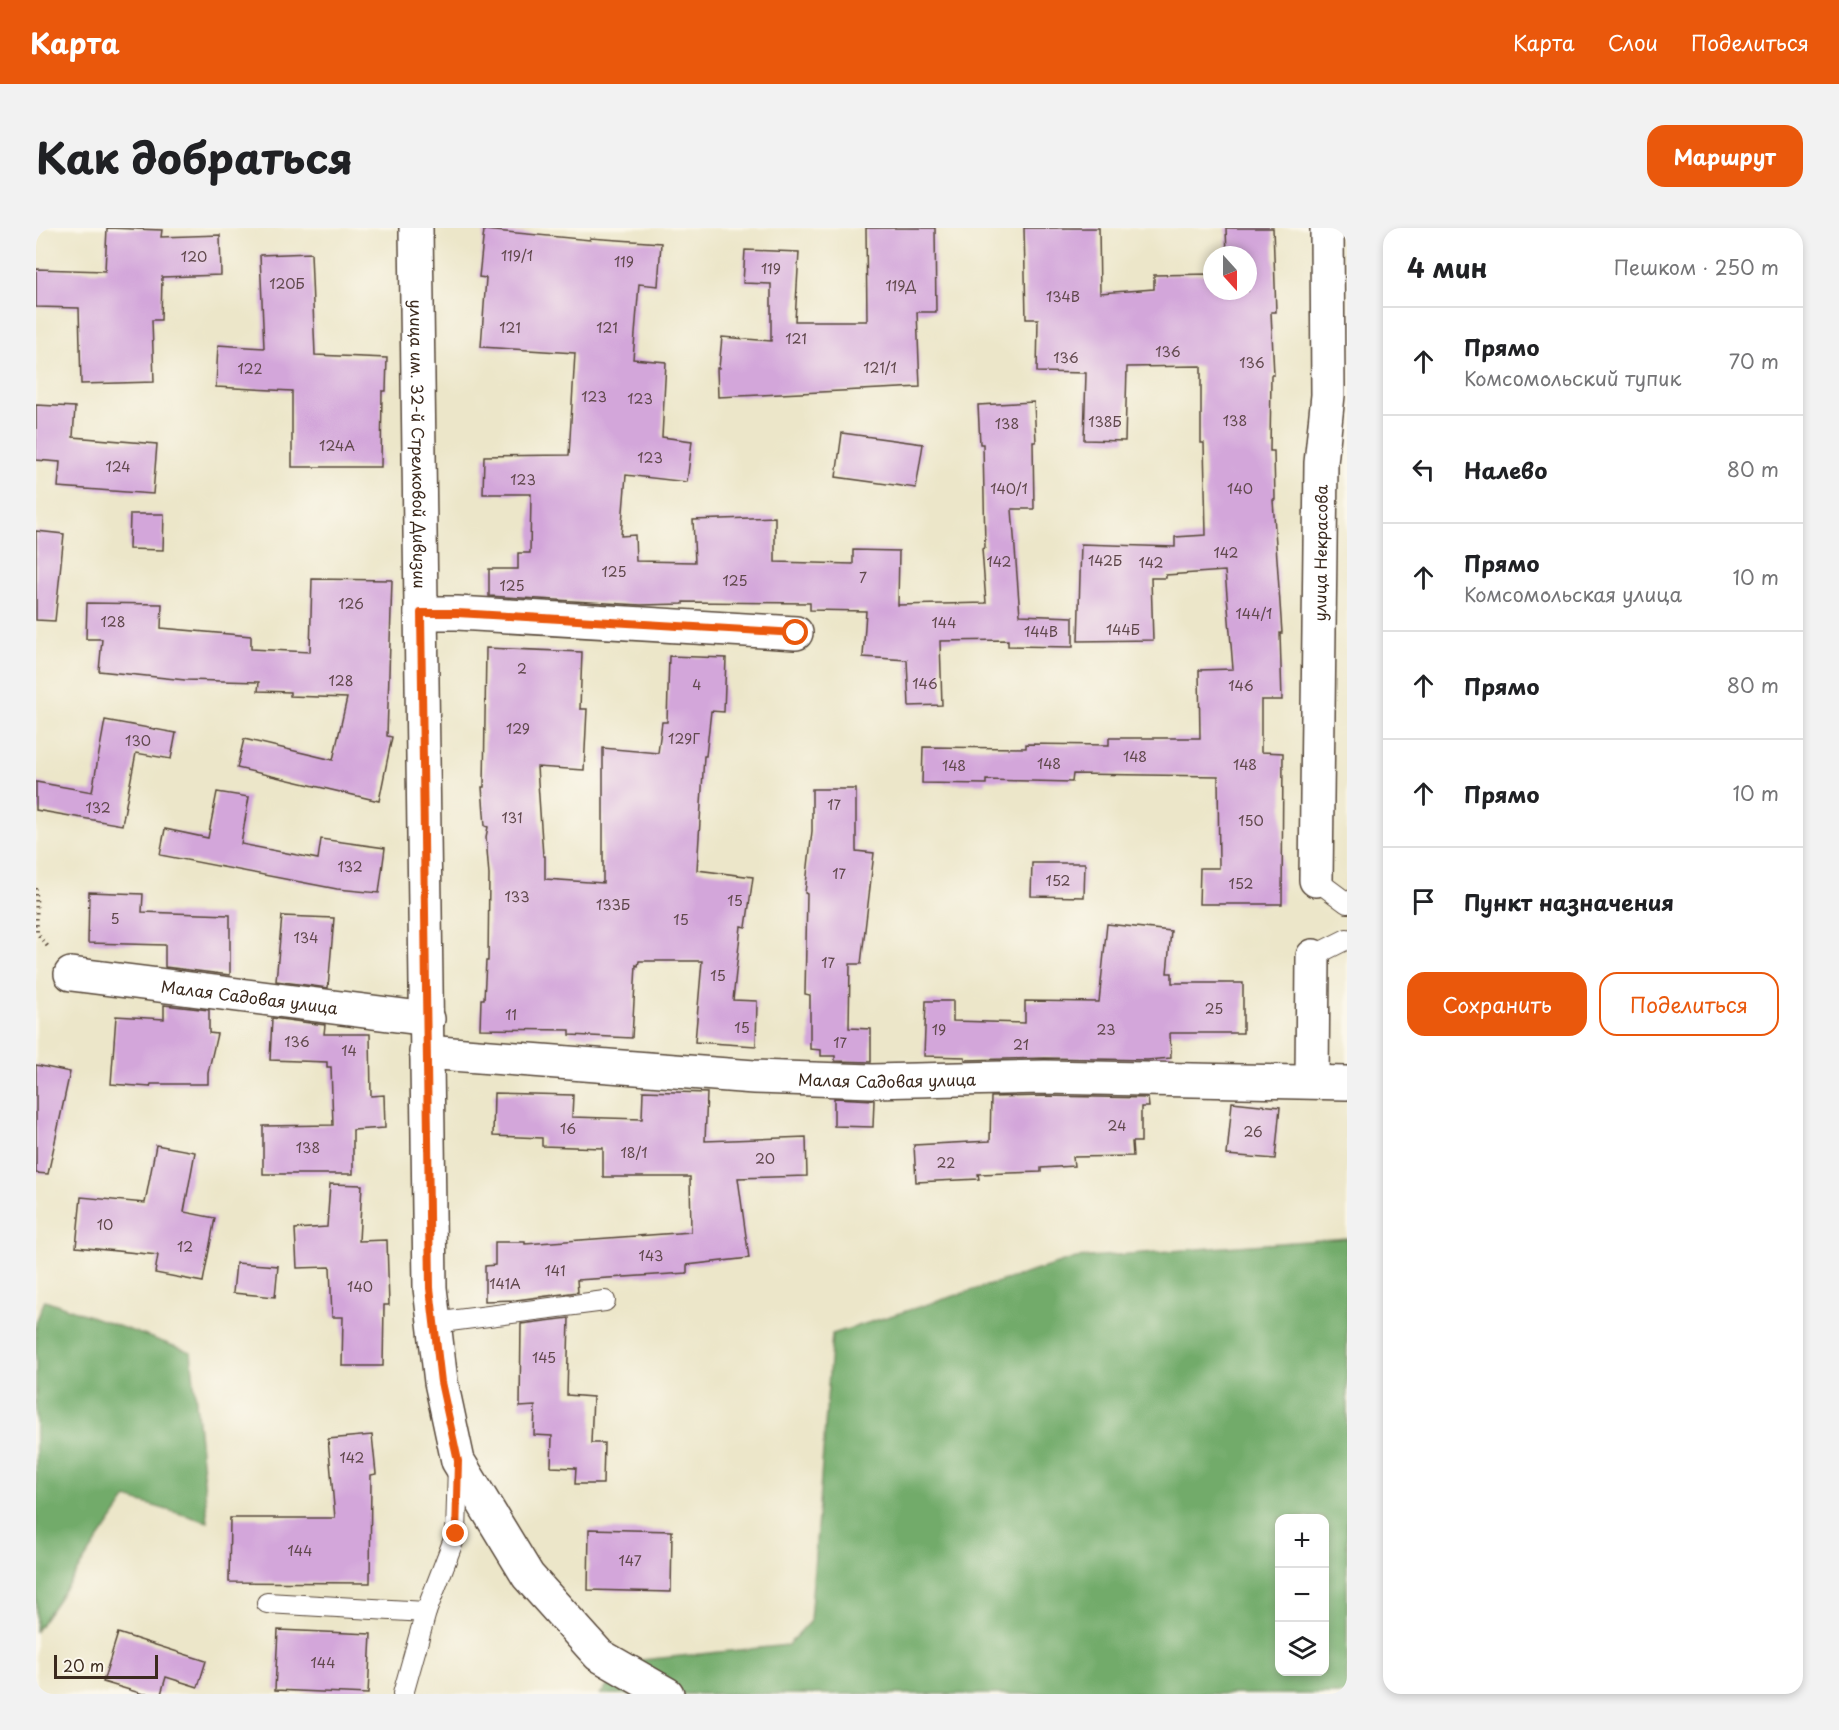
<!DOCTYPE html>
<html lang="ru">
<head>
<meta charset="utf-8">
<style>
	body { margin:0; font-family:"Playpen Sans",sans-serif; background:#f2f2f2; color:#202124 }
	.controls { position:absolute; right:18px; bottom:18px; display:grid; overflow:hidden; border-radius:12px; box-shadow:0 3px 9px #0003 }
	.controls button { width:54px; height:54px; display:grid; place-items:center; padding:0; border:0; border-bottom:2px solid #e0e0e0; background:#fff; color:#202124; font:30px sans-serif }
	.compass { position:absolute; left:1167px; top:18px; width:54px; height:54px; border-radius:50%; background:#fff; box-shadow:0 3px 9px #0003; rotate:159deg }
	.scale { position:absolute; left:18px; bottom:15px; width:104px; box-sizing:border-box; padding-left:6px; border:3px solid #3b2a1e; border-top:0; font-size:16px; line-height:21px; white-space:nowrap; color:#3b2a1e; -webkit-text-stroke:4px #fbf7ec; paint-order:stroke }
	.stop { position:absolute; width:18px; height:18px; margin:-14px; border:4px solid #ea580c; border-radius:50%; background:#fff }
	.stop.end { background:#ea580c; border-color:#fff; box-shadow:0 2px 6px #0008 }
	.list { margin:0; padding:0; list-style:none }
	h2 { display:flex; justify-content:space-between; align-items:center; height:78px; margin:0; padding:0 24px; font-size:26px }
	h2 small { font-size:20px; font-weight:400; color:#757577 }
	.list li { display:grid; grid-template-columns:39px 1fr auto; gap:18px; align-items:center; box-sizing:border-box; height:108px; padding:0 24px; border-top:2px solid #e0e0e0 }
	.list b { display:block; font-size:22px; white-space:nowrap }
	.list p { margin:0; font-size:20px; white-space:nowrap; color:#757577 }
	.list em { font-size:20px; font-style:normal; color:#757577 }
	.actions { display:flex; gap:12px; padding:18px 24px }
	.actions a { flex:1; padding:14px 0; border:2px solid #ea580c; border-radius:18px; text-align:center; font-size:21px; color:#ea580c }
	.actions .main { background:#ea580c; color:#fff }
	.icon { flex:none; width:33px; height:33px; fill:none; stroke:currentColor; stroke-width:2; stroke-linecap:round; stroke-linejoin:round }
	.map { position:relative; flex:none; width:1311px; height:1466px; overflow:hidden; border-radius:18px }
	header { display:flex; align-items:center; gap:36px; box-sizing:border-box; height:84px; padding:0 30px; background:#ea580c; color:#fff }
	header strong { font-size:28px }
	nav { display:flex; gap:33px; margin-inline-start:auto; font-size:21px }
	.intro { display:flex; align-items:center; justify-content:space-between; box-sizing:border-box; height:144px; padding:0 36px }
	h1 { margin:0; font-size:42px }
	.button { padding:15px 27px; border-radius:18px; background:#ea580c; color:#fff; font-size:21px; font-weight:700 }
	main { display:flex; gap:36px; padding:0 36px }
	aside { flex:1; background:#fff; border-radius:18px; box-shadow:0 3px 9px #0003 }
	.map>svg:first-child { display:block }
	.forest { fill:#72ab6a; stroke:#566a44; stroke-width:1.5; fill-rule:evenodd }
	.building { fill:#d3a6da }
	.lines { fill:none; stroke-linecap:round; stroke-linejoin:round }
	.lane-casing { stroke:#564638; stroke-width:22 }
	.street-casing { stroke:#564638; stroke-width:36 }
	.path { stroke:#564638; stroke-width:4; stroke-dasharray:1.5 4.5; stroke-linecap:butt }
	.lane { stroke:#fff; stroke-width:20 }
	.street { stroke:#fff; stroke-width:33 }
	.route { stroke:#ea580c; stroke-width:8 }
	.labels { text-anchor:middle; dominant-baseline:central; stroke-width:4.5; stroke-linejoin:round; paint-order:stroke }
	.number-label { font-size:14px; fill:#61494d }
	.street-label { font-size:16px; fill:#3b2a1e; stroke:#fbf7ec }
</style>
</head>
<body>
<header>
<strong>Карта</strong>
<nav><a>Карта</a><a>Слои</a><a>Поделиться</a></nav>
</header>
<div class="intro"><h1>Как добраться</h1><a class="button">Маршрут</a></div>
<main>
<div class="map">
<svg width="1311" height="1466" viewBox="0 0 1311 1466">
	<rect width="100%" height="100%" fill="#fbf7ec"/>
	<filter id="ink" filterUnits="userSpaceOnUse"><feTurbulence type="fractalNoise" baseFrequency=".0167" numOctaves="2"/><feDisplacementMap in="SourceGraphic" scale="12" xChannelSelector="R" yChannelSelector="G"/><feConvolveMatrix kernelMatrix="1 2 1 2 8 2 1 2 1" color-interpolation-filters="sRGB"/></filter>
	<filter id="wash" filterUnits="userSpaceOnUse"><feTurbulence type="fractalNoise" baseFrequency=".008" numOctaves="4" result="noise"/><feDisplacementMap in="SourceGraphic" scale="24" xChannelSelector="R" yChannelSelector="G"/><feGaussianBlur stdDeviation="1.35" result="paint"/><feColorMatrix in="noise" values="0 0 0 0 0 0 0 0 0 0 0 0 0 0 0 0 0 1.4 0 .05"/><feComposite in="paint" operator="in"/></filter>
	<g filter="url(#wash)">
		<rect width="100%" height="100%" fill="#ece6c9"/>
		<!-- forest -->
		<g class="forest">
			<path d="M 1311,1010 L 1311,1466 L 564,1466 L 596,1433 L 752,1417 L 774,1393 L 796,1106 L 1040,1030 ZM 1244,1290 L 1288,1290 L 1288,1444 L 1244,1444 Z"/>
			<polygon points="9,1072 155,1124 172,1294 91,1270 0,1403 0,1094"/>
		</g>
		<g id="blocks">
			<!-- building -->
			<g class="building">
				<polygon points="71,0 126,2 125,9 184,7 185,47 126,49 125,92 116,92 118,154 45,156 43,80 0,79 0,41 69,43"/>
				<polygon points="830,0 899,0 900,84 881,84 884,159 682,169 681,140 683,140 686,109 735,113 735,56 707,55 709,22 763,24 759,93 831,93"/>
				<polygon points="988,0 1063,0 1064,65 1118,61 1118,47 1176,46 1176,63 1212,63 1212,27 1191,27 1190,0 1237,0 1240,84 1235,84 1238,147 1235,147 1234,223 1238,223 1239,272 1237,272 1246,405 1244,405 1246,472 1225,472 1225,524 1247,525 1246,676 1163,676 1164,640 1183,640 1182,548 1037,546 1036,554 950,552 950,556 886,555 887,519 990,520 990,516 1073,517 1073,510 1164,510 1163,442 1197,441 1189,343 1130,347 1130,350 1115,350 1117,412 1042,413 1045,316 1139,319 1139,309 1170,307 1168,215 1165,215 1165,138 1091,139 1089,213 1048,212 1050,145 1001,144 1002,91 990,91"/>
				<polygon points="448,2 554,12 554,10 625,15 622,58 603,56 597,131 630,134 626,209 656,213 651,254 590,247 585,308 599,307 600,333 659,334 657,292 739,289 739,334 817,336 817,322 863,323 862,377 950,375 946,321 949,320 947,216 944,216 942,177 998,174 1000,214 997,214 998,281 976,281 984,387 1037,389 1037,419 972,418 972,412 904,413 906,477 873,478 871,432 827,429 830,383 774,382 774,375 647,374 647,376 605,377 453,368 453,341 482,341 482,325 494,325 495,266 447,266 448,228 533,227 539,125 445,119 450,50 443,49"/>
				<polygon points="275,25 279,127 351,130 350,163 346,163 345,239 256,239 256,163 180,159 182,117 228,120 224,27"/>
				<polygon points="0,177 39,179 37,209 121,216 117,266 22,259 24,234 0,232"/>
				<polygon points="806,205 887,216 880,260 800,249"/>
				<polygon points="94,286 128,286 127,322 93,321"/>
				<polygon points="0,303 28,306 19,393 0,392"/>
				<polygon points="276,351 356,352 351,508 356,509 343,573 201,540 208,511 297,532 311,470 254,468 254,464 222,463 223,454 149,452 63,443 66,411 50,411 51,375 126,376 125,400 215,408 215,421 274,424"/>
				<polygon points="450,420 546,424 544,481 551,481 548,542 501,539 507,628 509,628 509,651 567,655 567,520 622,525 626,494 631,494 633,428 690,430 688,484 675,483 670,528 668,528 661,642 717,649 710,699 705,698 697,772 721,773 720,818 659,814 666,733 603,733 602,738 600,737 596,810 534,807 534,802 444,801 445,771 448,771 450,733 452,733 453,647 450,609 452,599 449,598 446,559 448,559"/>
				<polygon points="69,492 140,505 135,531 100,525 86,597 0,582 0,554 56,564"/>
				<polygon points="776,561 820,561 820,623 838,625 825,736 814,736 813,800 835,801 835,834 799,833 799,828 785,828 785,822 774,821 774,767 769,766 771,666 769,665 776,603"/>
				<polygon points="181,564 213,569 205,616 282,631 285,611 349,620 343,665 301,661 124,627 129,601 172,610"/>
				<polygon points="996,635 1049,635 1048,669 995,668"/>
				<polygon points="53,664 107,666 106,684 194,687 194,747 129,739 129,717 52,715"/>
				<polygon points="246,688 298,690 292,760 240,753"/>
				<polygon points="1071,696 1135,703 1131,745 1136,745 1136,755 1207,755 1207,805 1134,805 1135,830 1111,832 1009,830 929,832 929,829 888,828 890,773 917,773 917,793 989,795 989,773 1063,774"/>
				<polygon points="128,777 173,782 173,805 181,806 172,845 172,856 115,856 114,859 75,856 80,788 128,791"/>
				<polygon points="236,790 289,797 288,806 334,806 335,868 348,867 349,900 317,902 317,946 227,946 227,898 297,897 295,839 291,839 291,834 234,832"/>
				<polygon points="0,837 34,844 12,946 0,945"/>
				<polygon points="607,863 671,865 669,913 770,909 771,948 702,950 713,1030 651,1037 651,1045 541,1052 542,1064 480,1072 449,1073 449,1038 459,1037 459,1014 489,1014 489,1016 655,1004 654,949 567,949 567,920 506,918 506,910 457,908 458,865 537,867 536,889 606,891"/>
				<polygon points="1009,868 1112,870 1113,879 1105,879 1105,914 1096,914 1097,928 1037,929 1038,938 1005,940 1005,944 942,946 943,951 880,954 878,917 954,913 955,869"/>
				<polygon points="798,870 838,872 837,899 798,898"/>
				<polygon points="1196,874 1244,879 1239,931 1191,927"/>
				<polygon points="120,917 159,924 148,984 179,990 167,1054 119,1045 122,1027 40,1019 45,969 109,975"/>
				<polygon points="294,956 326,957 323,1013 351,1012 353,1077 348,1077 347,1138 306,1138 307,1089 296,1089 294,1039 261,1040 259,1001 291,999"/>
				<polygon points="200,1035 242,1038 239,1069 197,1065"/>
				<polygon points="533,1090 531,1167 557,1169 555,1215 568,1215 567,1256 539,1256 540,1240 515,1239 516,1208 498,1207 499,1178 484,1179 485,1096"/>
				<polygon points="336,1207 340,1246 335,1247 334,1355 193,1354 194,1290 299,1290 292,1211"/>
				<polygon points="553,1301 636,1303 635,1364 552,1362"/>
				<polygon points="242,1402 335,1406 332,1466 239,1462"/>
				<polygon points="82,1405 170,1433 162,1459 130,1449 125,1466 107,1466 67,1454"/>
			</g>
		</g>
	</g>
	<g filter="url(#ink)">
		<use href="#blocks" fill-opacity="0" stroke="#564638" stroke-width="1.5"/>
		<g class="lines">
			<!-- lane casing -->
			<g class="lane-casing">
				<g id="lane">
					<polyline points="1280,652 1311,675"/>
					<polyline points="1277,728 1311,711"/>
					<polyline points="398,1095 569,1073"/>
					<polyline points="231,1375 390,1384"/>
					<polyline points="367,1466 390,1384 420,1306 422,1236"/>
				</g>
			</g>
			<!-- street casing -->
			<g class="street-casing">
				<g id="street">
					<path id="s1" d="M 380,0 L 394,1060 L 405,1154 L 422,1233 L 492,1348 L 563,1427 L 631,1466"/>
					<polyline points="385,385 421,385 760,405"/>
					<path id="s2" d="M 1280,652 L 1285,235 L 1292,167 L 1291,0"/>
					<path id="s3" d="M 35,746 L 392,791"/>
					<path id="s4" d="M 390,824 L 718,849 L 836,853 L 1009,849 L 1311,855"/>
					<polyline points="1276,853 1277,728"/>
				</g>
			</g>
			<!-- path -->
			<polyline class="path" points="0,660 1,705 13,720"/>
			<!-- lane -->
			<use href="#lane" class="lane"/>
			<!-- street -->
			<use href="#street" class="street"/>
		</g>
	</g>
	<g class="lines" filter="url(#ink)">
		<!-- route -->
		<polyline class="route" points="420,1306 422,1233 405,1154 394,1060 385,385 421,385 760,405"/>
	</g>
	<g class="labels">
		<!-- number labels -->
		<g class="number-label">
			<text x="481" y="27">119/1</text>
			<text x="158" y="28">120</text>
			<text x="588" y="33">119</text>
			<text x="735" y="40">119</text>
			<text x="251" y="55">120Б</text>
			<text x="865" y="57">119Д</text>
			<text x="1027" y="68">134В</text>
			<text x="474" y="99">121</text>
			<text x="571" y="99">121</text>
			<text x="760" y="110">121</text>
			<text x="1132" y="123">136</text>
			<text x="1030" y="129">136</text>
			<text x="1216" y="134">136</text>
			<text x="844" y="139">121/1</text>
			<text x="214" y="140">122</text>
			<text x="558" y="168">123</text>
			<text x="604" y="170">123</text>
			<text x="1199" y="192">138</text>
			<text x="1069" y="193">138Б</text>
			<text x="971" y="195">138</text>
			<text x="301" y="217">124А</text>
			<text x="614" y="229">123</text>
			<text x="82" y="238">124</text>
			<text x="487" y="251">123</text>
			<text x="973" y="260">140/1</text>
			<text x="1204" y="260">140</text>
			<text x="1190" y="324">142</text>
			<text x="1069" y="332">142Б</text>
			<text x="963" y="333">142</text>
			<text x="1115" y="334">142</text>
			<text x="578" y="343">125</text>
			<text x="827" y="349">7</text>
			<text x="699" y="352">125</text>
			<text x="476" y="357">125</text>
			<text x="315" y="375">126</text>
			<text x="1218" y="385">144/1</text>
			<text x="77" y="393">128</text>
			<text x="908" y="394">144</text>
			<text x="1087" y="401">144Б</text>
			<text x="1005" y="403">144В</text>
			<text x="486" y="440">2</text>
			<text x="305" y="452">128</text>
			<text x="889" y="455">146</text>
			<text x="661" y="456">4</text>
			<text x="1205" y="457">146</text>
			<text x="482" y="500">129</text>
			<text x="648" y="510">129Г</text>
			<text x="102" y="512">130</text>
			<text x="1099" y="528">148</text>
			<text x="1013" y="535">148</text>
			<text x="1209" y="536">148</text>
			<text x="918" y="537">148</text>
			<text x="798" y="576">17</text>
			<text x="62" y="579">132</text>
			<text x="476" y="589">131</text>
			<text x="1215" y="592">150</text>
			<text x="314" y="638">132</text>
			<text x="803" y="645">17</text>
			<text x="1022" y="652">152</text>
			<text x="1205" y="655">152</text>
			<text x="481" y="668">133</text>
			<text x="699" y="672">15</text>
			<text x="577" y="676">133Б</text>
			<text x="79" y="690">5</text>
			<text x="645" y="691">15</text>
			<text x="270" y="709">134</text>
			<text x="792" y="734">17</text>
			<text x="682" y="747">15</text>
			<text x="1178" y="780">25</text>
			<text x="475" y="786">11</text>
			<text x="706" y="799">15</text>
			<text x="903" y="801">19</text>
			<text x="1070" y="801">23</text>
			<text x="261" y="813">136</text>
			<text x="804" y="814">17</text>
			<text x="985" y="816">21</text>
			<text x="313" y="822">14</text>
			<text x="1081" y="897">24</text>
			<text x="532" y="900">16</text>
			<text x="1217" y="903">26</text>
			<text x="272" y="919">138</text>
			<text x="598" y="924">18/1</text>
			<text x="729" y="930">20</text>
			<text x="910" y="934">22</text>
			<text x="69" y="996">10</text>
			<text x="149" y="1018">12</text>
			<text x="615" y="1027">143</text>
			<text x="519" y="1042">141</text>
			<text x="469" y="1055">141А</text>
			<text x="324" y="1058">140</text>
			<text x="508" y="1129">145</text>
			<text x="316" y="1229">142</text>
			<text x="264" y="1322">144</text>
			<text x="594" y="1332">147</text>
			<text x="287" y="1434">144</text>
		</g>
		<!-- street labels -->
		<g class="street-label">
			<text stroke="none"><textPath href="#s1" startOffset="216">улица им. 32-й Стрелковой Дивизии</textPath></text>
			<text stroke="none"><textPath href="#s2" startOffset="327">улица Некрасова</textPath></text>
			<text stroke="none"><textPath href="#s3" startOffset="180">Малая Садовая улица</textPath></text>
			<text stroke="none"><textPath href="#s4" startOffset="462">Малая Садовая улица</textPath></text>
		</g>
	</g>
</svg>
<div class="controls">
<button>+</button>
<button>−</button>
<button><svg class="icon" aria-label="layers" viewBox="0 0 24 24"><path d="M12 4l9 5-9 5-9-5zM3 14l9 5 9-5"/></svg></button>
</div>
<svg class="compass" viewBox="-18 -18 36 36"><path d="M0-13l5 13h-10z" fill="#e53935"/><path d="M0 13l5-13h-10z" fill="#757577"/></svg>
<div class="scale">20 m</div>
<div class="stop" style="left:760px;top:405px"></div>
<div class="stop end" style="left:420px;top:1306px"></div>
</div>
<aside>
<h2>4 мин<small>Пешком · 250 m</small></h2>
<ul class="list">
<li><svg class="icon" aria-label="ahead" viewBox="0 0 24 24"><path d="M12 20V5M6 11l6-6 6 6"/></svg><div><b>Прямо</b><p>Комсомольский тупик</p></div><em>70 m</em></li>
<li><svg class="icon" aria-label="left" viewBox="0 0 24 24"><path d="M17 20v-9H6M10 6l-5 5 5 5"/></svg><div><b>Налево</b></div><em>80 m</em></li>
<li><svg class="icon" aria-label="ahead" viewBox="0 0 24 24"><path d="M12 20V5M6 11l6-6 6 6"/></svg><div><b>Прямо</b><p>Комсомольская улица</p></div><em>10 m</em></li>
<li><svg class="icon" aria-label="ahead" viewBox="0 0 24 24"><path d="M12 20V5M6 11l6-6 6 6"/></svg><div><b>Прямо</b></div><em>80 m</em></li>
<li><svg class="icon" aria-label="ahead" viewBox="0 0 24 24"><path d="M12 20V5M6 11l6-6 6 6"/></svg><div><b>Прямо</b></div><em>10 m</em></li>
<li><svg class="icon" aria-label="arrive" viewBox="0 0 24 24"><path d="M6 21V4h12l-3 4 3 4H6"/></svg><div><b>Пункт назначения</b></div></li>
</ul>
<div class="actions"><a class="main">Сохранить</a><a>Поделиться</a></div>
</aside>
</main>
</body>
</html>
